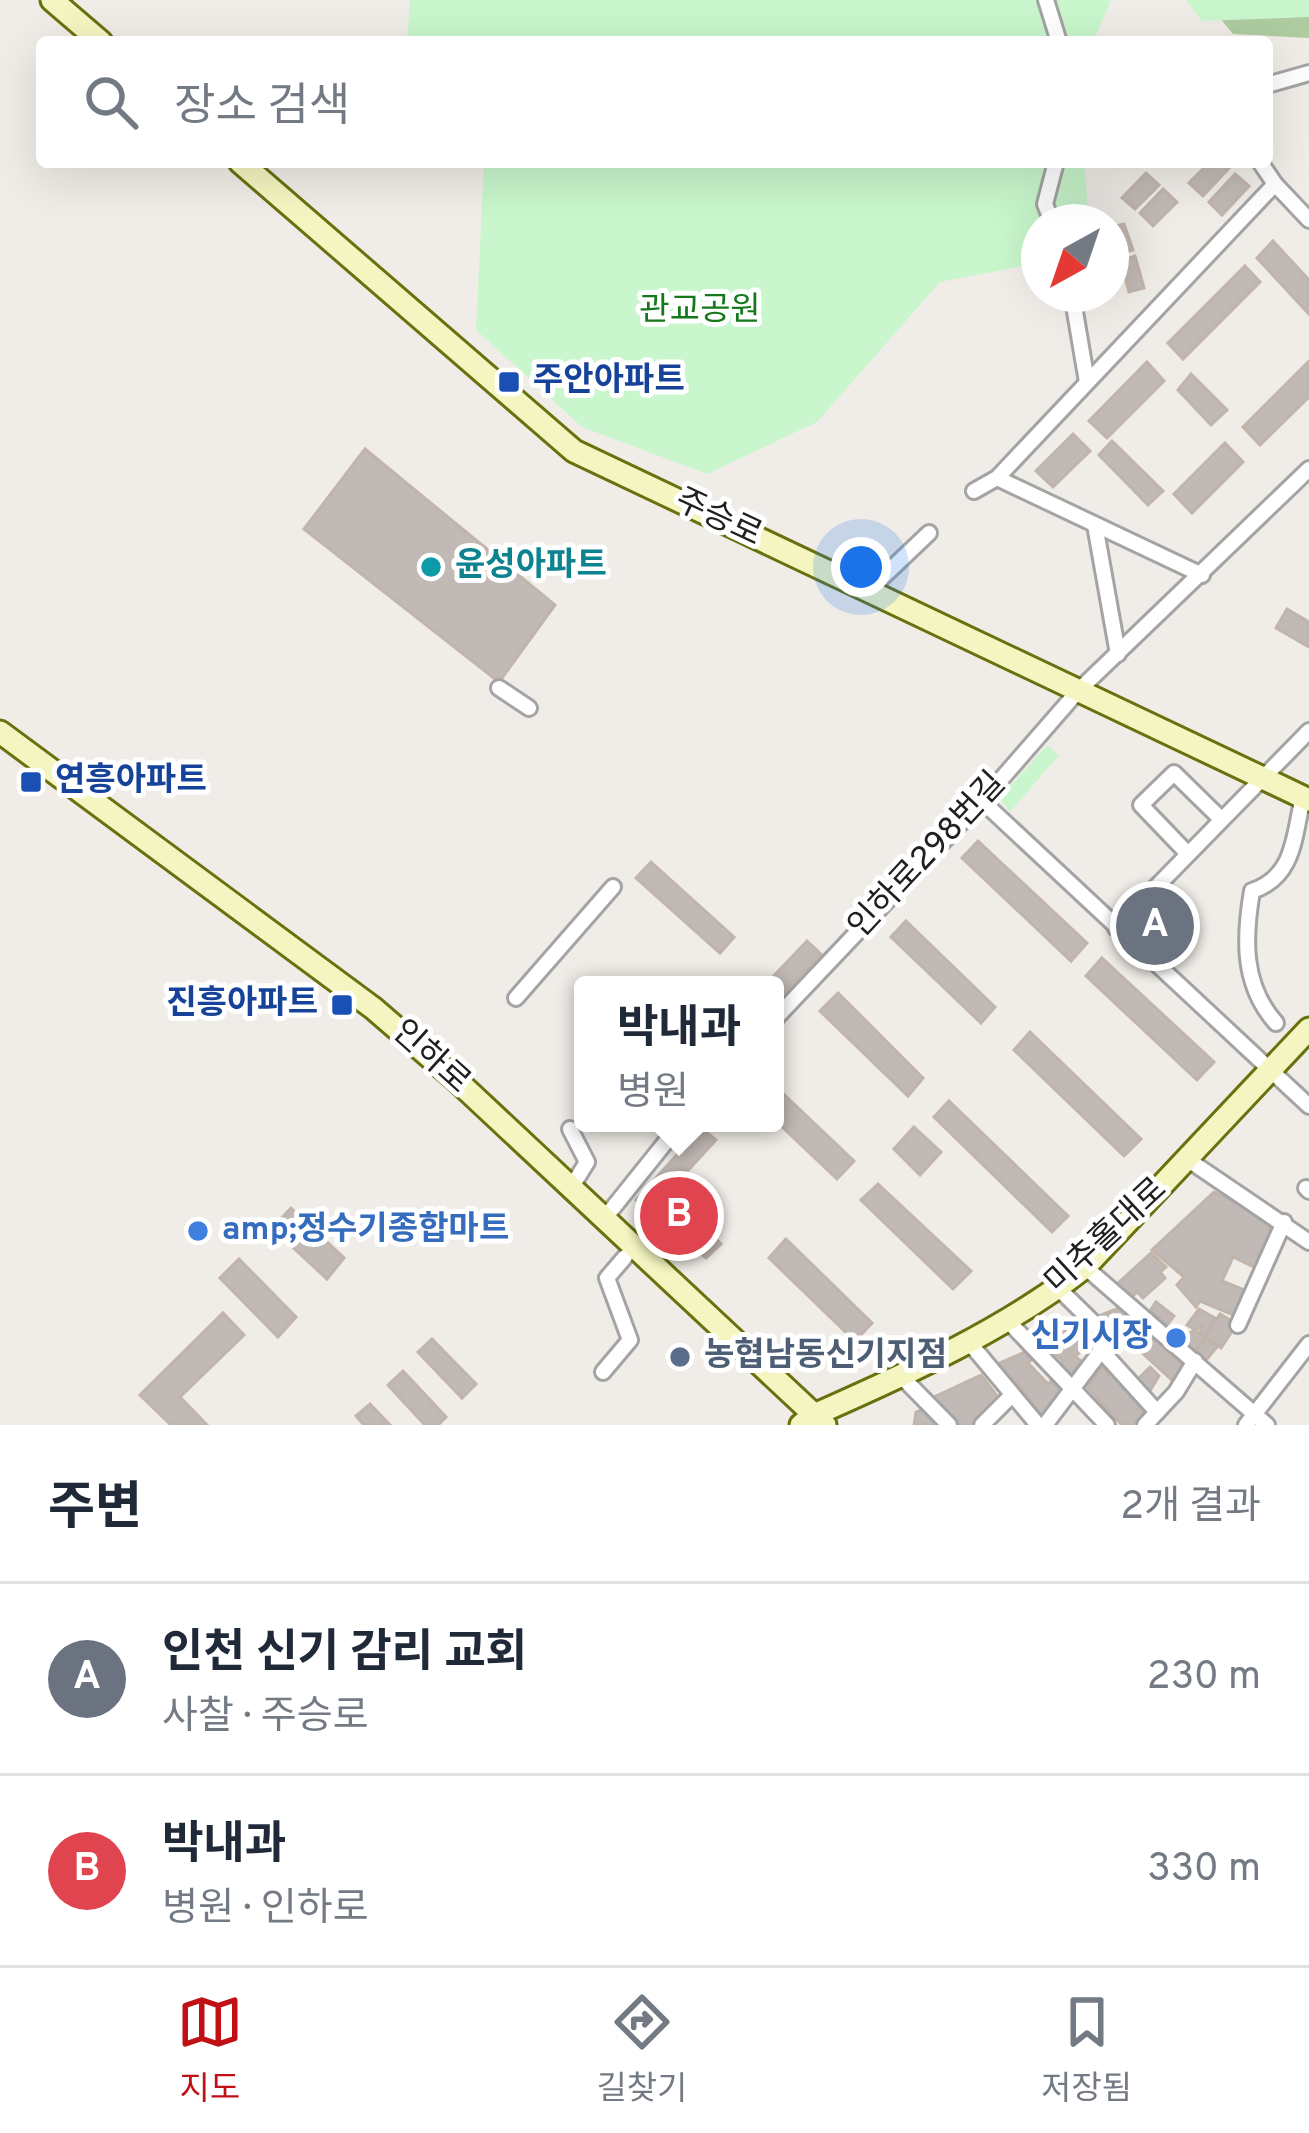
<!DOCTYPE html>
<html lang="ko">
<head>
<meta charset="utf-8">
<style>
	body { margin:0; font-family:Overpass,"Noto Sans KR",sans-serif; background:#f6f6f7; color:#1f2937 }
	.compass { position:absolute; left:1021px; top:204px; width:108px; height:108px; border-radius:50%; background:#fff; box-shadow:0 12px 48px #0002; rotate:220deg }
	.you { position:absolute; left:861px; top:567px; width:42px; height:42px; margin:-30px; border:9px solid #fff; border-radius:50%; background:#1a73e8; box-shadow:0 0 0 18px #1a73e833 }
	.badge { display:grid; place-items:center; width:78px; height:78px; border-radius:50%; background:#c11015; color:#fff; font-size:39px; font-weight:700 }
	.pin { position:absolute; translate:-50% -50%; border:6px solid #fff; box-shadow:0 3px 12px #0006 }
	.popup { position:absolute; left:574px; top:976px; width:210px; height:156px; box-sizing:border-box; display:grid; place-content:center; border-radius:12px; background:#fff; filter:drop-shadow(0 3px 9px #0005); font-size:39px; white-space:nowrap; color:#747a83 }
	.popup b { font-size:45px; color:#1f2937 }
	.popup::after { content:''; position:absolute; left:50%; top:100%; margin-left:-24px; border:24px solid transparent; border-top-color:#fff }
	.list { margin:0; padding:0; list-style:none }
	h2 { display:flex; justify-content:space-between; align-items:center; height:156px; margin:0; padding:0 48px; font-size:51px }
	h2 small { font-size:39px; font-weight:400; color:#747a83 }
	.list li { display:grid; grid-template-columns:78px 1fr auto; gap:36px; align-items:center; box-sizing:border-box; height:192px; padding:0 48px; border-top:3px solid #e0e1e3 }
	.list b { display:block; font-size:45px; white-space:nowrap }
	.list p { margin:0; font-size:39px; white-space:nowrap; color:#747a83 }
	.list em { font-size:39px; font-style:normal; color:#747a83 }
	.icon { flex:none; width:66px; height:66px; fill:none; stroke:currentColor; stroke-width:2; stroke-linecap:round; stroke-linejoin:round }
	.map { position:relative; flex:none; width:1309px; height:1425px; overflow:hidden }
	.search { position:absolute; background:#fff; box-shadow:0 12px 48px #0002; left:36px; right:36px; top:36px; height:132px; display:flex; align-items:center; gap:30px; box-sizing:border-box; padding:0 42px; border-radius:12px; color:#747a83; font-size:45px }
	.sheet { height:540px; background:#fff }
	nav { display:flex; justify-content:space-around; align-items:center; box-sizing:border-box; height:168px; border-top:3px solid #e0e1e3; background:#fff; font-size:33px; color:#747a83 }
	nav a { display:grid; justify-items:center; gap:6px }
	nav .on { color:#c11015 }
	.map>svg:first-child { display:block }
	.forest { fill:#aecca0 }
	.park { fill:#c9f6cc }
	.building { fill:#c0b9b5; stroke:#c1b4ab; stroke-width:3 }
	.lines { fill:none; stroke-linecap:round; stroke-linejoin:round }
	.street-casing { stroke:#a4a4a4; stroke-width:20 }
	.secondary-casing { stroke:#69710e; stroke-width:27 }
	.street { stroke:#fff; stroke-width:14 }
	.secondary { stroke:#f4f5c1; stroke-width:21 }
	.transit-dot { fill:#1a4fb4; stroke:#fff; stroke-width:4.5 }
	.culture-dot { fill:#0f9aa8; stroke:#fff; stroke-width:4.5 }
	.shop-dot { fill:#3f7fe0; stroke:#fff; stroke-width:4.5 }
	.service-dot { fill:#5c6f8a; stroke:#fff; stroke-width:4.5 }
	.labels { text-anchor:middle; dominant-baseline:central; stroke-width:10; stroke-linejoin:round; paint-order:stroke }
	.park-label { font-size:33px; fill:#15781a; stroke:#fff }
	.transit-label { font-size:33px; font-weight:bold; fill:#164399; stroke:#fff; text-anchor:start }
	.street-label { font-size:33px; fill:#202020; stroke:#fff }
	.culture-label { font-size:33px; font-weight:bold; fill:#0d838f; stroke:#fff; text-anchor:start }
	.shop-label { font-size:33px; font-weight:bold; fill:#366cbe; stroke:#fff; text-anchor:start }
	.service-label { font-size:33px; font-weight:bold; fill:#4e5e75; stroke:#fff; text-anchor:start }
</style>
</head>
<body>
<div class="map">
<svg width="1309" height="1425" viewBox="0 0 1309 1425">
	<rect width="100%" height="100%" fill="#f0ede8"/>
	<!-- forest -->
	<polygon class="forest" points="1205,0 1309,0 1309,38 1233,34"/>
	<!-- park -->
	<g class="park">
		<polygon points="410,0 1111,0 1093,42 407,42"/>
		<polygon points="1186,0 1309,0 1309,17 1202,21"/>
		<polygon points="484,162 1084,162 1089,222 1039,222 1039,263 940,282 817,422 707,474 582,427 476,330"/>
		<polygon points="1047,745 1059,755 1010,812 1000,798"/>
	</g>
	<!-- building -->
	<g class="building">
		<polygon points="1210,162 1222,162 1229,168 1203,196 1189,183"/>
		<polygon points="1146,173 1159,185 1135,209 1122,198"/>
		<polygon points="1235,174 1249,186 1222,215 1209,202"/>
		<polygon points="1163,189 1177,202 1153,226 1140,213"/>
		<polygon points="1124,224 1133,250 1119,254 1111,227"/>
		<polygon points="1273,241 1309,280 1309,314 1257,258"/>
		<polygon points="1135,256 1144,288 1129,292 1121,261"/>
		<polygon points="1245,266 1260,282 1183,359 1168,343"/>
		<polygon points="1309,361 1309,397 1260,445 1243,427"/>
		<polygon points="1147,362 1164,381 1107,438 1089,421"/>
		<polygon points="1191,374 1227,410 1211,425 1178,390"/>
		<polygon points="1073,434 1090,451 1053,487 1036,471"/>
		<polygon points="1112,441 1163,491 1148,505 1099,455"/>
		<polygon points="1225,443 1243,462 1192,513 1174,494"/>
		<polygon points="365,449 555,605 499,682 304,529"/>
		<polygon points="1287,609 1309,622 1309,647 1276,628"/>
		<polygon points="978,841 1087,943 1071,961 962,858"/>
		<polygon points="651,862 734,937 720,953 636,878"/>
		<polygon points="906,921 995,1007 981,1023 891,937"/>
		<polygon points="807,941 821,954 775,1002 775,985 765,985"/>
		<polygon points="1102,958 1214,1062 1197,1080 1086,976"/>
		<polygon points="838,993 923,1078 908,1096 820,1011"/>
		<polygon points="1030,1032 1141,1139 1124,1156 1014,1050"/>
		<polygon points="775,1086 854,1161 837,1179 775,1120"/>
		<polygon points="949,1101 1068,1216 1052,1232 934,1117"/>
		<polygon points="914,1127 941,1152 920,1175 894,1149"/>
		<polygon points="701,1128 716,1140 668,1192 721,1244 706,1258 636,1200"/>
		<polygon points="878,1184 971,1271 953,1289 861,1200"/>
		<polygon points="1214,1192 1267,1218 1270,1232 1254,1267 1233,1257 1222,1281 1247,1291 1236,1316 1200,1301 1196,1307 1177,1285 1184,1277 1152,1250"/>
		<polygon points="291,1208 344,1258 327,1279 272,1228"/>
		<polygon points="786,1239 872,1323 855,1341 769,1258"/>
		<polygon points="1151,1253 1166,1267 1160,1272 1165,1278 1143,1298 1137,1292 1131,1298 1117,1284"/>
		<polygon points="239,1259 296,1317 278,1337 220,1278"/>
		<polygon points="1156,1302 1174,1316 1167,1325 1150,1311"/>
		<polygon points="1119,1308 1185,1367 1174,1382 1101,1315"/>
		<polygon points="1199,1309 1215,1318 1205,1337 1200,1332 1204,1325 1196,1330 1187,1325"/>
		<polygon points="223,1313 244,1335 180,1397 207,1425 171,1425 140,1395"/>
		<polygon points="1220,1314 1237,1324 1221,1348 1205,1337"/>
		<polygon points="1087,1328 1096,1337 1090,1350 1086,1348 1075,1356 1081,1361 1070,1375 1060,1365 1063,1361 1042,1343 1055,1333"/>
		<polygon points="1194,1330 1205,1338 1195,1351 1179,1338 1185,1331 1189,1334"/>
		<polygon points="1206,1338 1217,1347 1206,1360 1196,1351"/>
		<polygon points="432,1339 476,1384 462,1398 418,1352"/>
		<polygon points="1025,1352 1032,1359 1028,1363 1049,1385 1051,1380 1060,1390 1045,1412 1039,1412 1012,1377 1007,1380 995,1365"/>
		<polygon points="1102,1367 1109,1375 1114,1371 1144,1403 1138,1409 1144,1414 1133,1425 1122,1425 1087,1387"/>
		<polygon points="1150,1367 1159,1376 1148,1394 1136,1381"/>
		<polygon points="403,1371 446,1417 438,1425 425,1425 388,1385"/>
		<polygon points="981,1375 1001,1401 976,1425 957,1425 930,1399"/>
		<polygon points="370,1404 390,1425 364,1425 356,1416"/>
		<polygon points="924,1409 940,1425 914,1425 916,1412"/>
	</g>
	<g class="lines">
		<!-- street casing -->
		<g class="street-casing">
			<g id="street">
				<polyline points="1046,0 1059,42"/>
				<polyline points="1267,85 1309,73"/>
				<polyline points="1260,162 1275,184"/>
				<polyline points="1052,222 1045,204 1056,162"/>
				<polyline points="1072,294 1087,382"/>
				<polyline points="997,478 1202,575"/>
				<polyline points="974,491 997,478 1275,184 1309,220"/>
				<polyline points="1095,525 1118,654"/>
				<polyline points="868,591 929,533"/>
				<polyline points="499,688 529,708"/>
				<polyline points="982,801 1309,1106"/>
				<polyline points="1188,854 1141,805 1174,773 1221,819"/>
				<polyline points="1116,928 1309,731"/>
				<polyline points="516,998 613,887"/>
				<polyline points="775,1019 990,792 1078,691 1309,469"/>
				<path d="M 1276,1023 C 1242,985 1244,938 1252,891 C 1295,877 1294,835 1303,797"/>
				<polyline points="570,1129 587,1162 571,1188"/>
				<polyline points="1187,1159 1309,1242"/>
				<polyline points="1306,1188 1309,1191"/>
				<polyline points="604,1219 681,1123"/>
				<polyline points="1085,1267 1267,1425"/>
				<polyline points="1007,1320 1107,1425"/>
				<polyline points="1238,1325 1284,1222"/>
				<polyline points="968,1341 1038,1425"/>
				<polyline points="1100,1349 1157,1412"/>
				<polyline points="603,1372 630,1340 607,1278 625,1257"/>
				<polyline points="900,1375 949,1425"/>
				<polyline points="982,1425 1011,1396"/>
				<polyline points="1045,1425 1110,1339 1058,1288"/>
				<polyline points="1145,1425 1176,1392 1195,1361"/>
				<polyline points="1246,1425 1309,1344"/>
			</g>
		</g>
		<!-- secondary casing -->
		<g class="secondary-casing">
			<g id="secondary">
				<polyline points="52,0 101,42"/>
				<polyline points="240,162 574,451 1309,800"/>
				<polyline points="0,732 373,1008 453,1077 825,1425"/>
				<path d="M 801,1425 L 814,1415 C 907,1374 1005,1330 1085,1267 L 1309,1029"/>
			</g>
		</g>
		<!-- street -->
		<use href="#street" class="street"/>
		<!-- secondary -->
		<use href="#secondary" class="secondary"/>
	</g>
	<!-- markers -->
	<g class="transit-dot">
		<rect x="497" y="370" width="24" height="24" rx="6"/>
		<rect x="19" y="770" width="24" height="24" rx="6"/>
		<rect x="330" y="993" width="24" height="24" rx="6"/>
	</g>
	<circle class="culture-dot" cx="431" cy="567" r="12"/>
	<g class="shop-dot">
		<circle cx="198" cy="1231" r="12"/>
		<circle cx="1176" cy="1338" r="12"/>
	</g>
	<circle class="service-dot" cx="680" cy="1357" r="12"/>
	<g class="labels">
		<!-- park labels -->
		<g class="park-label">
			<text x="700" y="312">관교공원</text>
		</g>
		<!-- transit labels -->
		<g class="transit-label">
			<text x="533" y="382">주안아파트</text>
			<text x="55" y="782">연흥아파트</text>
			<text x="318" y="1005" text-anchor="end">진흥아파트</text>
		</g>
		<!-- street labels -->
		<g class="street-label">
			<text transform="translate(718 519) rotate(25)">주승로</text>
			<text transform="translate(928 856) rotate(-47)">인하로298번길</text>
			<text transform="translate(430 1058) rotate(42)">인하로</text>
			<text transform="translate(1107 1237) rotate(-43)">미추홀대로</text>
		</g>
		<!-- culture labels -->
		<g class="culture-label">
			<text x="455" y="567">윤성아파트</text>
		</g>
		<!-- shop labels -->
		<g class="shop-label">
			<text x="222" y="1231">amp;정수기종합마트</text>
			<text x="1152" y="1338" text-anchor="end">신기시장</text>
		</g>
		<!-- service labels -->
		<g class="service-label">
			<text x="704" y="1357">농협남동신기지점</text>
		</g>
	</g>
</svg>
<svg class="compass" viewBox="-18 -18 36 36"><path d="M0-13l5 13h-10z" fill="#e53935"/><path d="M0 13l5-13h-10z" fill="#747a83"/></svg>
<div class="you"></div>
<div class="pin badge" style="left:1155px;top:926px;background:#6b7280">A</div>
<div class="pin badge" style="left:679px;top:1216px;background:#e0444e">B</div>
<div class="popup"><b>박내과</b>병원</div>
<div class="search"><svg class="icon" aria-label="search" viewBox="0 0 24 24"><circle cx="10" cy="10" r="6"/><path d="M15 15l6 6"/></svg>장소 검색</div>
</div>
<section class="sheet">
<h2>주변<small>2개 결과</small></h2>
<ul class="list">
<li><span class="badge" style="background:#6b7280">A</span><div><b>인천 신기 감리 교회</b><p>사찰 · 주승로</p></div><em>230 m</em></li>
<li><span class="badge" style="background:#e0444e">B</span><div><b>박내과</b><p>병원 · 인하로</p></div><em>330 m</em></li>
</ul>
</section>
<nav>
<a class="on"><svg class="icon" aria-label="map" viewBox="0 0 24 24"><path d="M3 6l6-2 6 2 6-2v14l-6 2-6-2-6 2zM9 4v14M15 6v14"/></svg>지도</a>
<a><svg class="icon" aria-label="directions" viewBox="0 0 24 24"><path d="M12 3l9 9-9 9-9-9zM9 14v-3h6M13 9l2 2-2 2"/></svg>길찾기</a>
<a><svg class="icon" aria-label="saved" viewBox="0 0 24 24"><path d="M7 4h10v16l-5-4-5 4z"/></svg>저장됨</a>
</nav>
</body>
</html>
